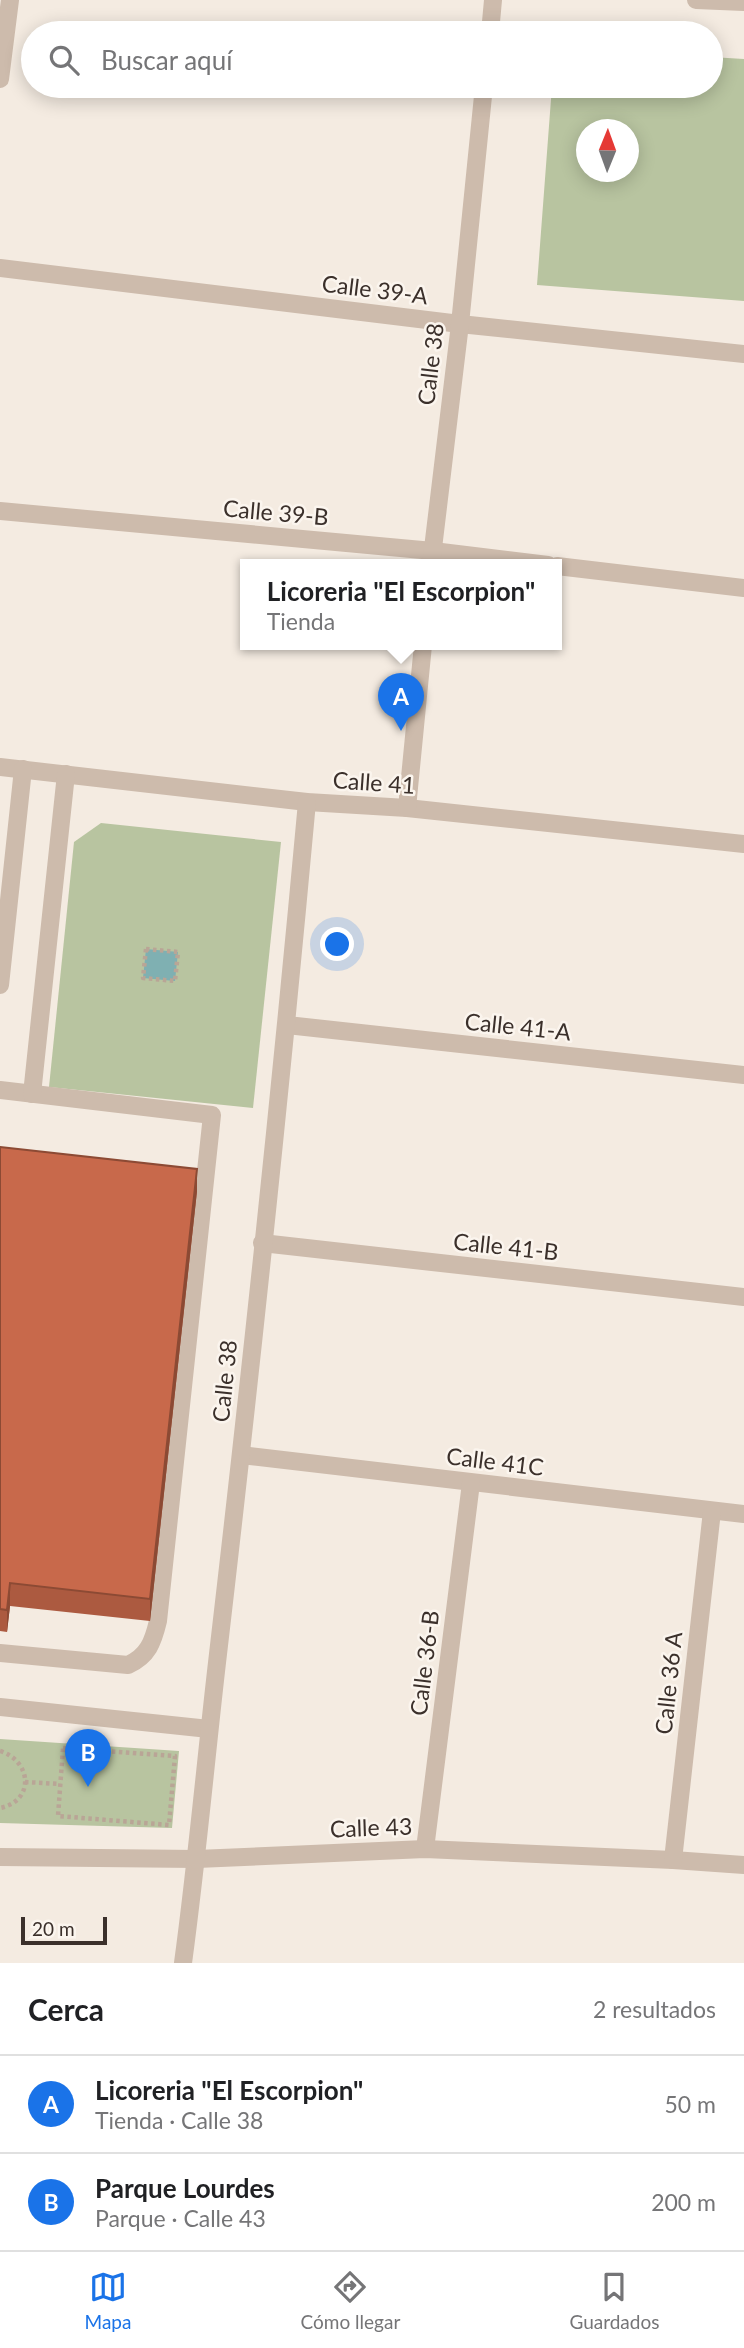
<!DOCTYPE html>
<html lang="es">
<head>
<meta charset="utf-8">
<style>
	body { margin:0; font-family:Lato,sans-serif; background:#f2f2f2; color:#202124 }
	.compass { position:absolute; left:576px; top:119px; width:63px; height:63px; border-radius:50%; background:#fff; box-shadow:0 4px 18px #0003; rotate:1deg }
	.scale { position:absolute; left:21px; bottom:18px; width:86px; box-sizing:border-box; padding-left:7px; border:4px solid #3b302b; border-top:0; font-size:19px; line-height:24px; white-space:nowrap; color:#3b302b; -webkit-text-stroke:5px #fbf5ee; paint-order:stroke }
	.you { position:absolute; left:338px; top:945px; width:24px; height:24px; margin:-18px; border:5px solid #fff; border-radius:50%; background:#1a73e8; box-shadow:0 0 0 10px #1a73e833 }
	.badge { display:grid; place-items:center; width:46px; height:46px; border-radius:50%; background:#1a73e8; color:#fff; font-size:23px; font-weight:700 }
	.pin { position:absolute; translate:-50% -58px; filter:drop-shadow(0 2px 4px #0008) }
	.pin::after { content:''; position:absolute; top:37px; width:24px; height:21px; background:inherit; clip-path:polygon(0 0,100% 0,50% 100%) }
	.popup { position:absolute; left:240px; top:559px; width:322px; height:91px; box-sizing:border-box; display:grid; place-content:center; border-radius:0px; background:#fff; filter:drop-shadow(0 2px 5px #0005); font-size:23px; white-space:nowrap; color:#757577 }
	.popup b { font-size:26px; color:#202124 }
	.popup::after { content:''; position:absolute; left:50%; top:100%; margin-left:-14px; border:14px solid transparent; border-top-color:#fff }
	.list { margin:0; padding:0; list-style:none }
	h2 { display:flex; justify-content:space-between; align-items:center; height:91px; margin:0; padding:0 28px; font-size:30px }
	h2 small { font-size:23px; font-weight:400; color:#757577 }
	.list li { display:grid; grid-template-columns:46px 1fr auto; gap:21px; align-items:center; box-sizing:border-box; height:98px; padding:0 28px; border-top:2px solid #e0e0e0 }
	.list b { display:block; font-size:26px; white-space:nowrap }
	.list p { margin:0; font-size:23px; white-space:nowrap; color:#757577 }
	.list em { font-size:23px; font-style:normal; color:#757577 }
	.icon { flex:none; width:38px; height:38px; fill:none; stroke:currentColor; stroke-width:2; stroke-linecap:round; stroke-linejoin:round }
	.map { position:relative; flex:none; width:744px; height:1963px; overflow:hidden }
	.search { position:absolute; background:#fff; box-shadow:0 4px 18px #0003; left:21px; right:21px; top:21px; height:77px; display:flex; align-items:center; gap:18px; box-sizing:border-box; padding:0 24px; border-radius:38px; color:#757577; font-size:26px }
	.sheet { height:287px; background:#fff }
	nav { display:flex; justify-content:space-around; align-items:center; box-sizing:border-box; height:98px; border-top:2px solid #e0e0e0; background:#fff; font-size:19px; color:#757577 }
	nav a { display:grid; justify-items:center; gap:4px }
	nav .on { color:#1a73e8 }
	.map>svg:first-child { display:block }
	.green { fill:#b8c4a0; fill-rule:evenodd }
	.water { fill:#7fb0b2 }
	.lines { fill:none; stroke-linecap:round; stroke-linejoin:round }
	.path { stroke:#b9a596; stroke-width:4.5; stroke-dasharray:3.5 3.5; stroke-linecap:butt }
	.minor { stroke:#cdbbac; stroke-width:18 }
	.wall { fill:#ac5a40 }
	.shaded-wall { fill:#8c4a34 }
	.building { fill:#c8694b; stroke:#8c4a34; stroke-width:2 }
	.labels { text-anchor:middle; dominant-baseline:central; stroke-width:5; stroke-linejoin:round; paint-order:stroke }
	.street-label { font-size:23px; fill:#3b302b; stroke:#fbf5ee }
</style>
</head>
<body>
<div class="map">
<svg width="744" height="1963" viewBox="0 0 744 1963">
	<rect width="100%" height="100%" fill="#f4ebe1"/>
	<!-- green -->
	<g class="green">
		<path d="M 711,57 L 744,59 L 744,301 L 537,285 L 552,86 L 711,86 ZM 586,130 L 628,130 L 628,172 L 586,172 Z"/>
		<polygon points="101,823 281,842 253,1108 49,1087 74,842"/>
		<polygon points="0,1739 179,1751 172,1828 0,1823"/>
	</g>
	<!-- water -->
	<polygon class="water" points="146,949 178,952 175,981 143,978"/>
	<g class="lines">
		<!-- path -->
		<g class="path">
			<polygon points="146,949 178,952 175,981 143,978"/>
			<polygon points="63,1748 175,1756 169,1825 58,1816"/>
			<path d="M 0,1751 C 32,1761 35,1801 0,1808"/>
			<polyline points="25,1782 60,1784"/>
		</g>
		<!-- minor -->
		<g class="minor">
			<polyline points="696,0 744,2"/>
			<polyline points="490,33 493,0"/>
			<polyline points="0,79 10,0"/>
			<polyline points="0,268 460,324 744,354"/>
			<polyline points="0,511 433,551 548,565"/>
			<polyline points="431,565 460,324 484,86"/>
			<polyline points="557,566 744,588"/>
			<polyline points="0,767 307,802 407,808 744,844"/>
			<polyline points="407,808 423,645"/>
			<polyline points="0,985 23,769"/>
			<polyline points="287,1025 744,1075"/>
			<path d="M 0,1090 L 212,1115 L 158,1621 C 153,1642 148,1656 128,1665 L 0,1653"/>
			<polyline points="32,1094 66,774"/>
			<polyline points="262,1243 744,1297"/>
			<polyline points="241,1455 744,1514"/>
			<polyline points="0,1707 209,1729"/>
			<polyline points="425,1849 471,1483"/>
			<polyline points="0,1857 197,1859 425,1849 673,1860 744,1865"/>
			<polyline points="673,1860 712,1511"/>
			<path d="M 183,1963 C 197,1860 206,1757 218,1654 C 251,1371 281,1087 307,802"/>
		</g>
	</g>
	<!-- wall -->
	<polygon class="wall" points="0,1147 197,1191 150,1621 10,1606 7,1632 0,1631"/>
	<!-- shaded-wall -->
	<g class="shaded-wall">
		<polygon points="197,1169 197,1191 150,1621 150,1599"/>
		<polygon points="10,1583 10,1606 7,1632 7,1610"/>
	</g>
	<!-- building -->
	<polygon class="building" points="0,1147 197,1169 150,1599 10,1583 7,1610 0,1609"/>
	<g class="labels">
		<!-- street labels -->
		<g class="street-label">
			<text transform="translate(375 289) rotate(7)">Calle 39-A</text>
			<text transform="translate(430 364) rotate(-83)">Calle 38</text>
			<text transform="translate(276 512) rotate(5)">Calle 39-B</text>
			<text transform="translate(374 782) rotate(4)">Calle 41</text>
			<text transform="translate(518 1026) rotate(6)">Calle 41-A</text>
			<text transform="translate(506 1246) rotate(6)">Calle 41-B</text>
			<text transform="translate(224 1381) rotate(-84)">Calle 38</text>
			<text transform="translate(495 1461) rotate(7)">Calle 41C</text>
			<text transform="translate(424 1663) rotate(-83)">Calle 36-B</text>
			<text transform="translate(668 1683) rotate(-84)">Calle 36 A</text>
			<text transform="translate(371 1827) rotate(-2)">Calle 43</text>
		</g>
	</g>
</svg>
<svg class="compass" viewBox="-18 -18 36 36"><path d="M0-13l5 13h-10z" fill="#e53935"/><path d="M0 13l5-13h-10z" fill="#757577"/></svg>
<div class="scale">20 m</div>
<div class="you"></div>
<div class="pin badge" style="left:401px;top:731px">A</div>
<div class="popup"><b>Licoreria &quot;El Escorpion&quot;</b>Tienda</div>
<div class="pin badge" style="left:88px;top:1787px">B</div>
<div class="search"><svg class="icon" aria-label="search" viewBox="0 0 24 24"><circle cx="10" cy="10" r="6"/><path d="M15 15l6 6"/></svg>Buscar aquí</div>
</div>
<section class="sheet">
<h2>Cerca<small>2 resultados</small></h2>
<ul class="list">
<li><span class="badge">A</span><div><b>Licoreria &quot;El Escorpion&quot;</b><p>Tienda · Calle 38</p></div><em>50 m</em></li>
<li><span class="badge">B</span><div><b>Parque Lourdes</b><p>Parque · Calle 43</p></div><em>200 m</em></li>
</ul>
</section>
<nav>
<a class="on"><svg class="icon" aria-label="map" viewBox="0 0 24 24"><path d="M3 6l6-2 6 2 6-2v14l-6 2-6-2-6 2zM9 4v14M15 6v14"/></svg>Mapa</a>
<a><svg class="icon" aria-label="directions" viewBox="0 0 24 24"><path d="M12 3l9 9-9 9-9-9zM9 14v-3h6M13 9l2 2-2 2"/></svg>Cómo llegar</a>
<a><svg class="icon" aria-label="saved" viewBox="0 0 24 24"><path d="M7 4h10v16l-5-4-5 4z"/></svg>Guardados</a>
</nav>
</body>
</html>
